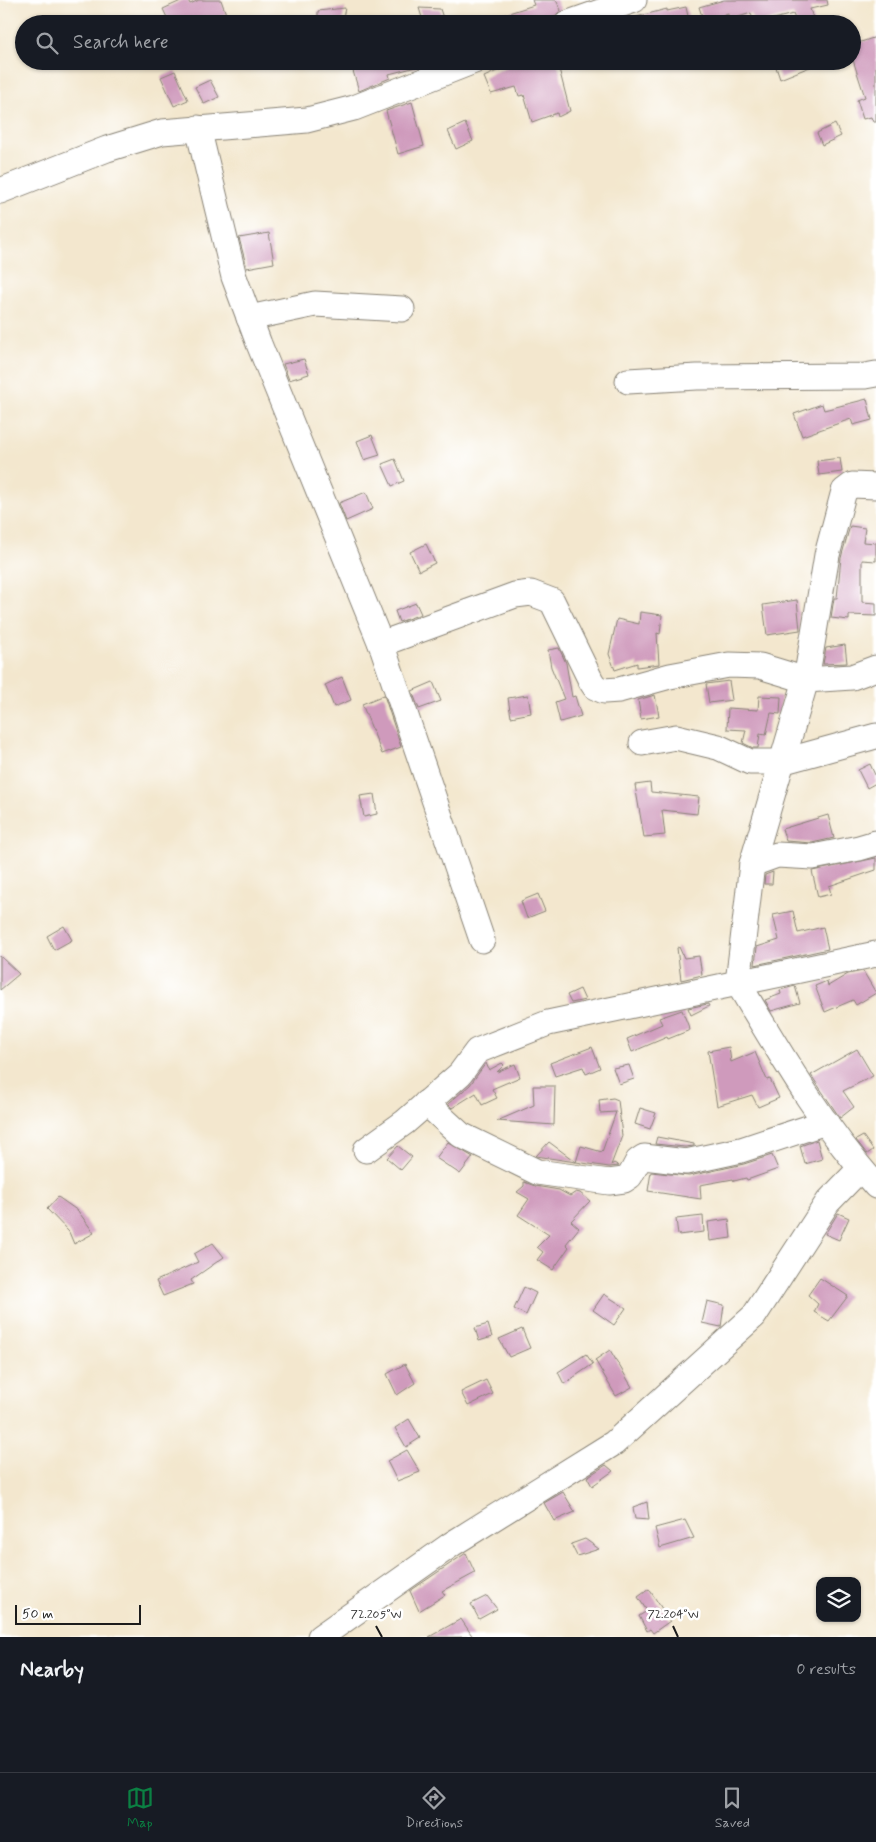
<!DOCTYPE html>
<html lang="en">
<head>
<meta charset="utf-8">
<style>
	body { margin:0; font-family:Mynerve,sans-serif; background:#20242c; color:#f1f3f6 }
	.controls { position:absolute; right:15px; bottom:15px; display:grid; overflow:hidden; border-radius:10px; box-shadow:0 1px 4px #0004 }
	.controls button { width:45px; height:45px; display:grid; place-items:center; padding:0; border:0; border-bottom:1px solid #363941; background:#171b24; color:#f1f3f6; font:25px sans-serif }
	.scale { position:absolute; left:15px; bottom:12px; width:126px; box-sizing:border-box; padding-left:5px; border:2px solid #1c1c1c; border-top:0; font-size:14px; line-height:18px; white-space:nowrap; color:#1c1c1c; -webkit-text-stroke:4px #fff; paint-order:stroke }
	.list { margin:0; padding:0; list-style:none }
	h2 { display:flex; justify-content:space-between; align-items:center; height:65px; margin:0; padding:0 20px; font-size:21px }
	h2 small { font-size:16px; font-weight:400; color:#9ea1a6 }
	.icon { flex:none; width:28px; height:28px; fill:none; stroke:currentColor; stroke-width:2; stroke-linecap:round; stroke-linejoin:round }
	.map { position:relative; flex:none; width:876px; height:1637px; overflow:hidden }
	.search { position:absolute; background:#171b24; box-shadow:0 1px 4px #0004; left:15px; right:15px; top:15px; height:55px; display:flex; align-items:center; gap:12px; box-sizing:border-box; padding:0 18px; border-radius:28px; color:#9ea1a6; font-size:19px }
	.sheet { height:135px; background:#171b24 }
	nav { display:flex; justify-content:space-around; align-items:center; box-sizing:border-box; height:70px; border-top:1px solid #363941; background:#171b24; font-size:14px; color:#9ea1a6 }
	nav a { display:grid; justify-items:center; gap:2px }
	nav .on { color:#0b8043 }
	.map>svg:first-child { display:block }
	.building { fill:#cf9abc }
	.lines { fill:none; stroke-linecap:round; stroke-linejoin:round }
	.minor-casing { stroke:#888275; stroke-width:27 }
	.minor { stroke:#fff; stroke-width:25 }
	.ticks { fill:none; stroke:#1c1c1c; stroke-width:2 }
	.ticks-label { font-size:12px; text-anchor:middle; fill:#1c1c1c; stroke:#fff; stroke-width:5; stroke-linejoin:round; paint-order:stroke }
</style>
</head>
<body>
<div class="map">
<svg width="876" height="1637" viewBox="0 0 876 1637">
	<rect width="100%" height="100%" fill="#fff"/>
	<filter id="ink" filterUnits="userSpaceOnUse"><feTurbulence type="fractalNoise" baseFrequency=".02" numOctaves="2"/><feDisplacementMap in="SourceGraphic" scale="10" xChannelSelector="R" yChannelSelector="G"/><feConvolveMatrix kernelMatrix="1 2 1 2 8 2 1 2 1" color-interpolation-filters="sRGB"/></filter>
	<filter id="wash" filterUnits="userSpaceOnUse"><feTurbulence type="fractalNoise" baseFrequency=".0096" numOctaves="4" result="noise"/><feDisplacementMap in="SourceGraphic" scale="20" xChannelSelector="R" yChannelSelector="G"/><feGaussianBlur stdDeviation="1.12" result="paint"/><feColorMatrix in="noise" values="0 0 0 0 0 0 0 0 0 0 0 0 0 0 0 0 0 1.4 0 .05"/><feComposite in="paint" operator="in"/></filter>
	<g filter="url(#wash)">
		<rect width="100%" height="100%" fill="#f3e7ce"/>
		<g id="blocks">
			<!-- building -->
			<g class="building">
				<polygon points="183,0 188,0 190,4 199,0 221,0 226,14 202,24 170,24 163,9"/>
				<polygon points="532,0 556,0 561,10 554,17 536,24 485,24 484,21 534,5"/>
				<polygon points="724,0 827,0 828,5 810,9 815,24 797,24 793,14 754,24 751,13 729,20 728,14 704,22 699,7"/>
				<polygon points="686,7 689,21 675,24 628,24 628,19 667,9 667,11"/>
				<polygon points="345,8 342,22 318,24 318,11"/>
				<polygon points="419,8 440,9 445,24 424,24"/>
				<polygon points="876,37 876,122 873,122 871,117 863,119 857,100 865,97 852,57 852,45"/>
				<polygon points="350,61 419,61 420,66 389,74 390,78 359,91"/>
				<polygon points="519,61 557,61 570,111 558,117 557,113 532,122 524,95 519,96 516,87 491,94 484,77"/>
				<polygon points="788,61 822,61 822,62 780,79 776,67"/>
				<polygon points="175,71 188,100 174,106 161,77"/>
				<polygon points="210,80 219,97 204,104 195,87"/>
				<polygon points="412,102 424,146 398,154 386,111"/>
				<polygon points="465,123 473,141 456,149 448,131"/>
				<polygon points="835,124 841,136 822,145 817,133"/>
				<polygon points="269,233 274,263 247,268 239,238"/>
				<polygon points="304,359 309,374 289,380 283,364"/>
				<polygon points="867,399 872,420 853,425 851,419 802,436 794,414 822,404 824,410"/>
				<polygon points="372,435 380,455 364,460 357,441"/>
				<polygon points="840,458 842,472 819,475 817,461"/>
				<polygon points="395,459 404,481 392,486 382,464"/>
				<polygon points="366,492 373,509 346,521 339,503"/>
				<polygon points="850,526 865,528 863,542 876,543 876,561 862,560 862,602 876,603 876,616 849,615 849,620 831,618 834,598 837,598 841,558"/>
				<polygon points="426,544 435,563 419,571 410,552"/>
				<polygon points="797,600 800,630 767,635 763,605"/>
				<polygon points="416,603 421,614 399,622 395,611"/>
				<polygon points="640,612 662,615 660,634 657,633 659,664 637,667 637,663 615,670 609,654 617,619 639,624"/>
				<polygon points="845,645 847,663 823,664 826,648"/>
				<polygon points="559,648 566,663 572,697 575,696 581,716 560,722 555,702 564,699 551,667 548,650"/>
				<polygon points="342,677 351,700 334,707 325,685"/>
				<polygon points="729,681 732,700 709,703 706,684"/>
				<polygon points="433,682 441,701 419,709 412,691"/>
				<polygon points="384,695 401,747 382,754 362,704"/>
				<polygon points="528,695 531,713 511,717 508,698"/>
				<polygon points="655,695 659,716 641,719 638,700"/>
				<polygon points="759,696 781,697 780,714 771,713 766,735 760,734 758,748 753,748 743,743 746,730 727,729 728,708 758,710"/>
				<polygon points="870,764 876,777 876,783 867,788 858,770"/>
				<polygon points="650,783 651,792 699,797 697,814 662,810 665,835 644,837 635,785"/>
				<polygon points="374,794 377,814 364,817 360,796"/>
				<polygon points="828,815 834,838 812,843 786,841 782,829"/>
				<polygon points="876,858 876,870 829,886 831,894 818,897 812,871"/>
				<polygon points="773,872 772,884 764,884 765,875"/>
				<polygon points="538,894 545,911 527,918 521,901"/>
				<polygon points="793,911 798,933 823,927 828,949 755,965 757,947 779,940 773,915"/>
				<polygon points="64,926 72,940 54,950 47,936"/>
				<polygon points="679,947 684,958 699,956 702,975 681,980 677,948"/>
				<polygon points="0,956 19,974 0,990"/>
				<polygon points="863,971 876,993 856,1005 853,1000 825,1012 815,986 827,981 828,986 848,974"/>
				<polygon points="795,986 800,1003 771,1011 765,1000 781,994 780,990"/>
				<polygon points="580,989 585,1000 571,1003 567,995"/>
				<polygon points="708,1004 709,1006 691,1015 688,1008"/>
				<polygon points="682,1010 690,1030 668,1039 667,1037 632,1052 627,1039 662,1024 659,1018"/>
				<polygon points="592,1047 600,1068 586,1074 583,1067 555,1076 550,1063"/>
				<polygon points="729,1047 731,1062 755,1052 767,1080 770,1079 779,1098 758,1107 752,1095 717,1106 708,1051"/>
				<polygon points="857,1049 873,1076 843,1091 854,1107 840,1118 811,1075"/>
				<polygon points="486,1063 489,1070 502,1063 504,1065 497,1072 515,1064 520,1077 492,1089 497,1098 482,1105 476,1093 452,1108 448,1104 470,1085"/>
				<polygon points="629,1065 634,1079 619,1084 613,1068"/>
				<polygon points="533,1086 555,1086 554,1125 497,1121 534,1105"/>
				<polygon points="613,1098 618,1100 622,1136 611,1165 614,1163 619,1166 609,1167 536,1156 549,1142 576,1162 581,1146 602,1152 616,1112 600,1113 599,1100"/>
				<polygon points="640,1108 656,1113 650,1129 635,1124"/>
				<polygon points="863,1136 873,1150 867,1154 856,1140"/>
				<polygon points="657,1137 694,1144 694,1146 685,1147 655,1144"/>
				<polygon points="817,1140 822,1159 805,1164 800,1146"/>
				<polygon points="448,1142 473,1157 460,1174 436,1158"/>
				<polygon points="398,1146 412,1157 401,1170 387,1158"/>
				<polygon points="772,1155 778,1169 747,1180 746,1178 734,1181 733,1179 700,1185 701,1199 648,1191 651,1172 689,1176 744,1164"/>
				<polygon points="524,1182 535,1186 559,1190 570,1196 576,1192 580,1193 590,1201 571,1221 579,1228 566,1244 569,1247 553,1270 537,1260 543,1252 537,1247 549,1235 518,1215 529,1199 517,1192 524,1186"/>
				<polygon points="58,1197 78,1211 94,1233 74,1244 69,1232 47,1209"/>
				<polygon points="838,1213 849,1218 839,1240 825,1234"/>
				<polygon points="703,1216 704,1232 678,1235 676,1219"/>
				<polygon points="729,1219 731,1238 710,1241 708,1222"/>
				<polygon points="213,1243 224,1257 191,1280 193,1284 163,1296 156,1281 198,1262 194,1254"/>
				<polygon points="820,1278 848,1296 829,1321 814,1312 818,1304 808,1295"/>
				<polygon points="524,1287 536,1293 526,1315 514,1309"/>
				<polygon points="604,1294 626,1308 614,1325 593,1310"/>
				<polygon points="707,1301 724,1305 721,1327 702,1323"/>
				<polygon points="488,1324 492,1337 479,1341 475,1328"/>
				<polygon points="522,1329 530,1348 509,1357 499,1339"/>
				<polygon points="610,1350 632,1387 616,1396 595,1360"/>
				<polygon points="586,1354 593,1364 564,1384 558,1372"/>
				<polygon points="405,1364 415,1383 397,1395 387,1374"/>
				<polygon points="486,1380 493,1394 468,1406 461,1392"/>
				<polygon points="409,1419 420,1438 406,1447 395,1428"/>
				<polygon points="407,1450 420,1472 397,1481 387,1461"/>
				<polygon points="606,1465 613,1471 592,1486 587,1477"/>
				<polygon points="563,1492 575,1512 554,1521 544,1503"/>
				<polygon points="647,1502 649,1520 635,1519 633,1507"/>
				<polygon points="685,1520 694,1538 660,1548 655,1528"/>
				<polygon points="585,1539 599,1549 577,1556 571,1544"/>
				<polygon points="466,1553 475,1573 442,1591 445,1595 419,1611 410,1591"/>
				<polygon points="649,1589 670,1621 653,1633 650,1629 647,1631 639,1616 647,1611 638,1597"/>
				<polygon points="487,1596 497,1609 479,1619 471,1604"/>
				<polygon points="461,1619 473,1637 429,1637"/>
			</g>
		</g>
	</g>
	<g filter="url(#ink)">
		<use href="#blocks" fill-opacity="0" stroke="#888275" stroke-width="1"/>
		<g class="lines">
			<!-- minor casing -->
			<g class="minor-casing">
				<g id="minor">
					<polyline points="566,24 634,0"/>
					<polyline points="198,128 234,277 259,344 383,649 482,940"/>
					<polyline points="0,191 107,149 162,132 307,120 354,108 474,61"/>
					<polyline points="249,318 315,304 402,309"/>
					<polyline points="628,381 697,377 865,376 876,374"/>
					<polyline points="381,644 515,595 531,593 552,601 591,681 595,687 604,691 619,690 670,676 729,665 760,666 806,680 827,555 844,491 852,485 876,486"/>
					<polyline points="876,668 852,677 806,680 752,864 738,983 876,954"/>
					<polyline points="642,743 676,737 718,747 750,762 781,762 876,736"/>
					<polyline points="752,864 777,855 813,857 859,848 876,843"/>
					<polyline points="426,1103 461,1135 537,1172 609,1182 624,1180 630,1176 638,1161 644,1157 686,1162 741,1150 826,1122"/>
					<path d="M 366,1150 L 405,1122 L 460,1074 L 477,1051 L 548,1023 L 738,983 C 780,1053 821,1125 876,1186"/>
					<polyline points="320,1637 452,1544 614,1443 754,1316 828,1202 860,1169"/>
				</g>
			</g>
			<!-- minor -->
			<use href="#minor" class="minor"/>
		</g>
	</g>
	<!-- ticks -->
	<path class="ticks" d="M 376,1626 L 382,1637M 673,1626 L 678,1637"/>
	<g class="ticks-label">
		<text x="376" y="1618">72.205°W</text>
		<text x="673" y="1618">72.204°W</text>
	</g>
</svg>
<div class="controls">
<button><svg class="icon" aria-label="layers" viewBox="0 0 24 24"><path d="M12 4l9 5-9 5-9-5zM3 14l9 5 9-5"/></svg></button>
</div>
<div class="scale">50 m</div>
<div class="search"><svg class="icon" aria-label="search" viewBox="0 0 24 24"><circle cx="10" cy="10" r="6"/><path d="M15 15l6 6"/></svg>Search here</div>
</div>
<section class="sheet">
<h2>Nearby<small>0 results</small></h2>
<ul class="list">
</ul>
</section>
<nav>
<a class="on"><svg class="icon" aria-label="map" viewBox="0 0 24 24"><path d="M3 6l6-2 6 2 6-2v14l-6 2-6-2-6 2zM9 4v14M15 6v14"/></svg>Map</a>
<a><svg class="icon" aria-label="directions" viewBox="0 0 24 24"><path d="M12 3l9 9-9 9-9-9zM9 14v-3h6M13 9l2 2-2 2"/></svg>Directions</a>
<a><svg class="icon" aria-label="saved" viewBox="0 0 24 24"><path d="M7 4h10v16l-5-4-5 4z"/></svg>Saved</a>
</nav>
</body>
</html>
